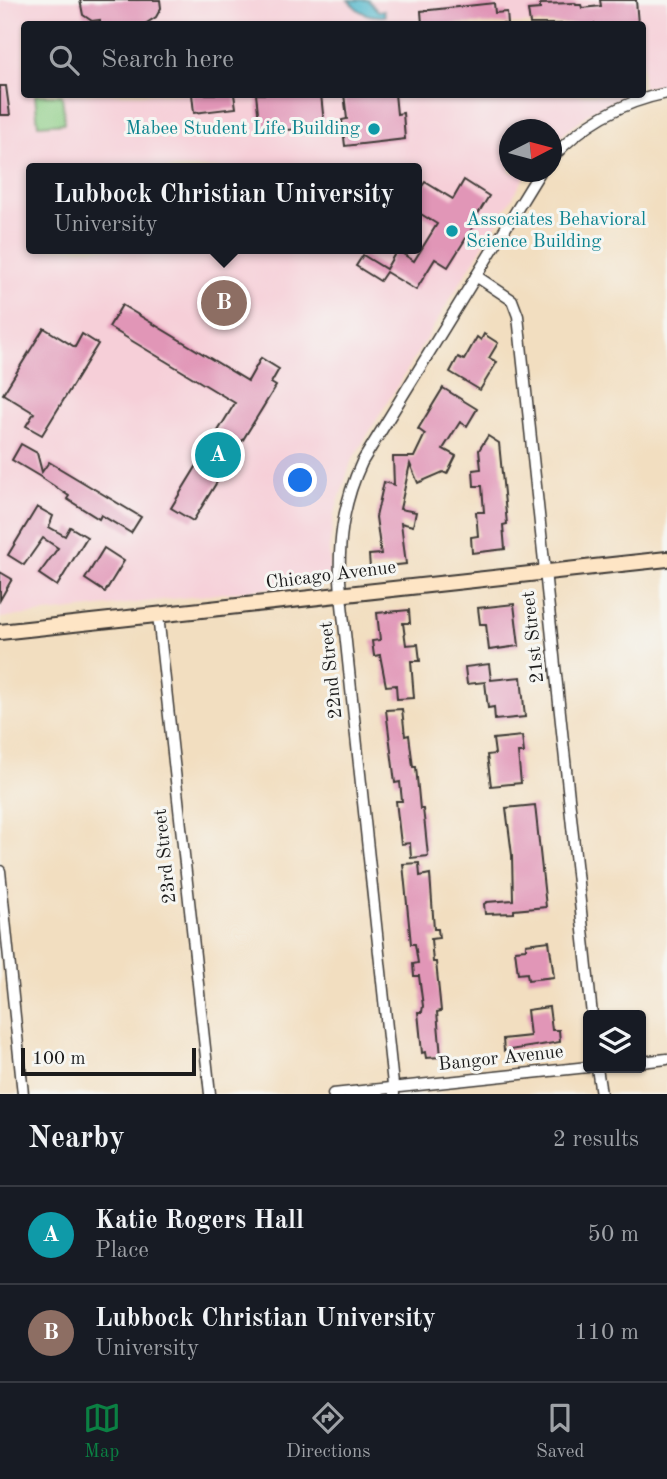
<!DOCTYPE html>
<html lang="en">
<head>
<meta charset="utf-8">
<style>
	body { margin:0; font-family:"Old Standard TT",serif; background:#242831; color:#f1f3f6 }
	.controls { position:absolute; right:21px; bottom:21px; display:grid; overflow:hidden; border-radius:7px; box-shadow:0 2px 5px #0004 }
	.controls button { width:63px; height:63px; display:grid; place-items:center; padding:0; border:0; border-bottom:2px solid #363941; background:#171b24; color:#f1f3f6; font:35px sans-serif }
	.compass { position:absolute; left:499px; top:119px; width:63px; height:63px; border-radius:50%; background:#171b24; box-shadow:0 2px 5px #0004; rotate:84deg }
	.scale { position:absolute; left:21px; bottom:18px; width:175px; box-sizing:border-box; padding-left:7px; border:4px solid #1c1c1c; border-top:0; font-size:19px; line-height:24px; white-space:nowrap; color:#1c1c1c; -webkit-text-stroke:5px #f6f6f2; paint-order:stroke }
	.you { position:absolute; left:301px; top:481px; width:24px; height:24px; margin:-18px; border:5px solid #fff; border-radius:50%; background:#1a73e8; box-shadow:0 0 0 10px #1a73e833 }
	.badge { display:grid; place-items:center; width:46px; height:46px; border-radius:50%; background:#0b8043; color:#fff; font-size:23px; font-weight:700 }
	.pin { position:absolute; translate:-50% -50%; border:4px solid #fff; box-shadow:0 2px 7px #0006 }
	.popup { position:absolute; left:26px; top:163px; width:396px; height:91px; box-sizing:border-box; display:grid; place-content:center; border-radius:7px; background:#171b24; filter:drop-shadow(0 2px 5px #0005); font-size:23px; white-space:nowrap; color:#9ea1a6 }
	.popup b { font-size:26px; color:#f1f3f6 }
	.popup::after { content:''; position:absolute; left:50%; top:100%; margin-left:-14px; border:14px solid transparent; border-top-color:#171b24 }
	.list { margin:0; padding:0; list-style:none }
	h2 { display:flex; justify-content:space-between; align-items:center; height:91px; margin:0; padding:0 28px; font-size:30px }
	h2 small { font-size:23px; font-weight:400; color:#9ea1a6 }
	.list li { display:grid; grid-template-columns:46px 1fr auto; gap:21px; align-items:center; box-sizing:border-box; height:98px; padding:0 28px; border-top:2px solid #363941 }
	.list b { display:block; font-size:26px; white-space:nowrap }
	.list p { margin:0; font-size:23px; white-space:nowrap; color:#9ea1a6 }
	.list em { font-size:23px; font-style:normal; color:#9ea1a6 }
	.icon { flex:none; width:38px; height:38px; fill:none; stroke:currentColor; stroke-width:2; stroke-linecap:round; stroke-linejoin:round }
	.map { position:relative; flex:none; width:667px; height:1094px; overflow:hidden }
	.search { position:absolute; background:#171b24; box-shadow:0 2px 5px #0004; left:21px; right:21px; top:21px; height:77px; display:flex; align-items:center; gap:18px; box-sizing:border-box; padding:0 24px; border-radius:7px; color:#9ea1a6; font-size:26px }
	.sheet { height:287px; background:#171b24 }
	nav { display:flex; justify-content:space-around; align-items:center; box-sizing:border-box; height:98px; border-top:2px solid #363941; background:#171b24; font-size:19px; color:#9ea1a6 }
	nav a { display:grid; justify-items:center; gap:4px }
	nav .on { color:#0b8043 }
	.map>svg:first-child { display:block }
	.built { fill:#f6cfd8; fill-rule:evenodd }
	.green { fill:#8bcc84; stroke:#547450; stroke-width:2 }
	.water { fill:#4bb4c9; stroke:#346872; stroke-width:2 }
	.building { fill:#e196b7 }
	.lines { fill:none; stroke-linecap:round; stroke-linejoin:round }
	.street-casing { stroke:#3c3935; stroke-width:13 }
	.secondary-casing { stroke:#3c3935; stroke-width:18 }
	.street { stroke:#fff; stroke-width:10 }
	.secondary { stroke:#fee5c5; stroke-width:14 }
	.culture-dot { fill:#0f9aa8; stroke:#f6f6f2; stroke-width:2.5 }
	.labels { text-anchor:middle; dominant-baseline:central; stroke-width:6; stroke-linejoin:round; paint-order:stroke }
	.culture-label { font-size:19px; fill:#0d838f; stroke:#f6f6f2; text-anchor:end }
	.street-label { font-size:19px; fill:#1c1c1c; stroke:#f6f6f2 }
</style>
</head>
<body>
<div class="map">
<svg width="667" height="1094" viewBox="0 0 667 1094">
	<rect width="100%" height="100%" fill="#f6f6f2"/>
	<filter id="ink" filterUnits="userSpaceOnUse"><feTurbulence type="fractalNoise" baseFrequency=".0143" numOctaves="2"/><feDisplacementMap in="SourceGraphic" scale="14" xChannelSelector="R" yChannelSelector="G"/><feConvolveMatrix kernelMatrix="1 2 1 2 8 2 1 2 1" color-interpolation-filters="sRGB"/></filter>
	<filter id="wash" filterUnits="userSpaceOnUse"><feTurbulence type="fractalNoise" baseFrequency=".00686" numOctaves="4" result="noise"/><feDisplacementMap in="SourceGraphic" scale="28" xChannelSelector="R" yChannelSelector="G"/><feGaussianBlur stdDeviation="1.57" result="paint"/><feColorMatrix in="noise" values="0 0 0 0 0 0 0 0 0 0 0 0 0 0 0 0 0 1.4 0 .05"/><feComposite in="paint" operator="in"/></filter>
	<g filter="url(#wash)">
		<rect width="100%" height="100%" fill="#f2dec0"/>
		<!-- built -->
		<path class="built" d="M 0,0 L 667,0 L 667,83 L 643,88 L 642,24 L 24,24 L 24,94 L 625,95 L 590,112 L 552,144 L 552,130 L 510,130 L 510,172 L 528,172 L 351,462 L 334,515 L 329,549 L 330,574 L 325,582 L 0,618 ZM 32,168 L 416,168 L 416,249 L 32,249 Z"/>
		<!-- green -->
		<polygon class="green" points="35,95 62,95 65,123 38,125"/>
		<!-- water -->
		<path class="water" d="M 348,0 L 368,0 L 378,11 L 384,10 L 385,16 C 367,17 360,13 348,0 Z"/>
		<g id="blocks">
			<!-- building -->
			<g class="building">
				<polygon points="80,0 160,0 161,8 156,17 145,24 100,24 100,20 92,21 83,15"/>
				<polygon points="600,0 636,0 638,24 530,24 528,10 540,9 540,4 575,3 576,5 581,5 582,8 601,6"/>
				<polygon points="494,3 495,13 507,12 508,24 422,24 421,11"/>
				<polygon points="0,86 6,86 10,115 0,115"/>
				<polygon points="192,94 234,94 236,108 194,113"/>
				<polygon points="256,94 321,94 324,124 302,126 302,129 284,130 283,127 260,130"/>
				<polygon points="344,94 395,94 397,114 403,113 405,139 345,146 342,120 347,119"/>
				<polygon points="464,180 489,196 476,217 478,219 448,267 435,259 416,290 386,272 380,281 356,266 363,255 386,269 397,250 414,261 437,224 416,211 416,195 425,182 453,199"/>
				<polygon points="122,305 248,381 261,358 279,369 271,383 276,386 193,521 171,508 235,403 109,327"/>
				<polygon points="44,328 75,347 82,334 98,344 42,435 26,426 34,413 3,394"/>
				<polygon points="484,334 498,343 489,358 497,362 480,390 450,372 458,357 464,360 477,337 481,340"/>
				<polygon points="443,388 477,409 467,426 460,422 443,449 456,456 447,474 443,472 418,483 410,464 400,509 416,512 413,526 401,523 406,564 370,568 369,555 381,554 376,517 384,482 394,485 393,457 414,457 425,434 418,429"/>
				<polygon points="488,436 499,443 507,524 503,525 505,549 472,553 471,537 478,536 476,512 484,512 482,486 474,486 473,470 481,469 479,450"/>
				<polygon points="21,444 37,453 42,472 49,462 141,517 131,533 101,515 99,519 67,499 69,496 39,476 12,460"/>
				<polygon points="37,507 53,516 49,527 65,536 70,527 87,537 57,586 39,574 58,548 43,538 24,565 8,555"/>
				<polygon points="104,548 124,561 105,592 85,579"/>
				<polygon points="0,572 12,579 0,600"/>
				<polygon points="514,604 519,646 489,650 486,624 480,624 478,608"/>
				<polygon points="409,610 410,623 403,623 406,645 418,644 420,661 411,661 414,698 397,699 396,685 386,686 380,655 374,656 372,641 380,640 377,613"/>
				<polygon points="489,664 491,680 521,677 525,717 495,720 494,707 488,708 485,682 467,684 465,667"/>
				<polygon points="402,709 405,736 409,735 413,767 416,767 420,809 423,809 425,826 428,856 411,858 410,843 401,844 396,801 402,801 400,782 395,783 386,710"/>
				<polygon points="522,736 524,753 518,753 521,783 491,786 487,755 495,754 493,739"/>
				<polygon points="535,805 546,907 514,910 514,913 485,914 484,904 487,902 513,900 512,855 506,808"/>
				<polygon points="419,863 420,876 430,874 434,929 438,929 439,938 431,939 433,962 436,962 441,1011 437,1012 441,1057 426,1058 425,1052 422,1053 418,1012 422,1012 423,1006 419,976 414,976 413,964 418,963 415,944 411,944 403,864"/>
				<polygon points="549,941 554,977 528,980 527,973 518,974 515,950 526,949 526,944"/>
				<polygon points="549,1007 552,1030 559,1030 560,1042 504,1051 503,1039 530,1036 527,1010"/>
			</g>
		</g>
	</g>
	<g filter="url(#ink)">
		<use href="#blocks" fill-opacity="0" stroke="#3c3935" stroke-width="2"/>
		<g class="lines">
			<!-- street casing -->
			<g class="street-casing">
				<g id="street">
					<path d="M 552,158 C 582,124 622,102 667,93"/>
					<polyline points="476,276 512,300 518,316 592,1015"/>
					<polyline points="158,615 210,1094"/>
					<polyline points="0,871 23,1094"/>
					<polyline points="641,1062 667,1059"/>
					<polyline points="597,1068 601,1094"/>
					<polyline points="333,1094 588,1067"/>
					<path d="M 394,1094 L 341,595 C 337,547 342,505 362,462 L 540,172"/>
				</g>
			</g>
			<!-- secondary casing -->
			<g class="secondary-casing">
				<polyline id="secondary" points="0,632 667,559"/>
			</g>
			<!-- street -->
			<use href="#street" class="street"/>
			<!-- secondary -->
			<use href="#secondary" class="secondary"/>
		</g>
	</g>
	<!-- markers -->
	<g class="culture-dot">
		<circle cx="374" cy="129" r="7"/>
		<circle cx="452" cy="231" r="7"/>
	</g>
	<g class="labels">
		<!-- culture labels -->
		<g class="culture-label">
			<text x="360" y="129">Mabee Student Life Building</text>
			<text x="466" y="220" text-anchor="start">Associates Behavioral<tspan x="466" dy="22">Science Building</tspan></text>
		</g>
		<!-- street labels -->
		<g class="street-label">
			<text transform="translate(331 576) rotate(-7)">Chicago Avenue</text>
			<text transform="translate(534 637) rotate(-96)">21st Street</text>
			<text transform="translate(332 670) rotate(-96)">22nd Street</text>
			<text transform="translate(166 856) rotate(-96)">23rd Street</text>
			<text transform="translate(501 1059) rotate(-6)">Bangor Avenue</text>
		</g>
	</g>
</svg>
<div class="controls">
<button><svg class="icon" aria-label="layers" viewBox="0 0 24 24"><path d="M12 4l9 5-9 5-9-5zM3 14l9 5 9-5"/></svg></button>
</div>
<svg class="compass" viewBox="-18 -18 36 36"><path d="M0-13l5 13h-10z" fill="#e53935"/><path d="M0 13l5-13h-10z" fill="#9ea1a6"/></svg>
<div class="scale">100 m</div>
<div class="you"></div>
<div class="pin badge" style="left:218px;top:455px;background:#0f9aa8">A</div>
<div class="pin badge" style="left:224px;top:303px;background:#8d6e63">B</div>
<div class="popup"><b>Lubbock Christian University</b>University</div>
<div class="search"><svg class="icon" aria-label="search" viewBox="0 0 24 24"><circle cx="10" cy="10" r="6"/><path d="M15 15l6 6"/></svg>Search here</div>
</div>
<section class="sheet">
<h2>Nearby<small>2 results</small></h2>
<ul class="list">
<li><span class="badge" style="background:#0f9aa8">A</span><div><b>Katie Rogers Hall</b><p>Place</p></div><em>50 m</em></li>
<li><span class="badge" style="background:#8d6e63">B</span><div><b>Lubbock Christian University</b><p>University</p></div><em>110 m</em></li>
</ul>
</section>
<nav>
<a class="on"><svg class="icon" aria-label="map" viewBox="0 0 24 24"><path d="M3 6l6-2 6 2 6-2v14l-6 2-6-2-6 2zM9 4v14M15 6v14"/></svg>Map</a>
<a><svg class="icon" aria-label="directions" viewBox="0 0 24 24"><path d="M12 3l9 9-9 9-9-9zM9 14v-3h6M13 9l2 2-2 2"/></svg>Directions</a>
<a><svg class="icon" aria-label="saved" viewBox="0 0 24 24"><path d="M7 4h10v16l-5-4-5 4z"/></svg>Saved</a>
</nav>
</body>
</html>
